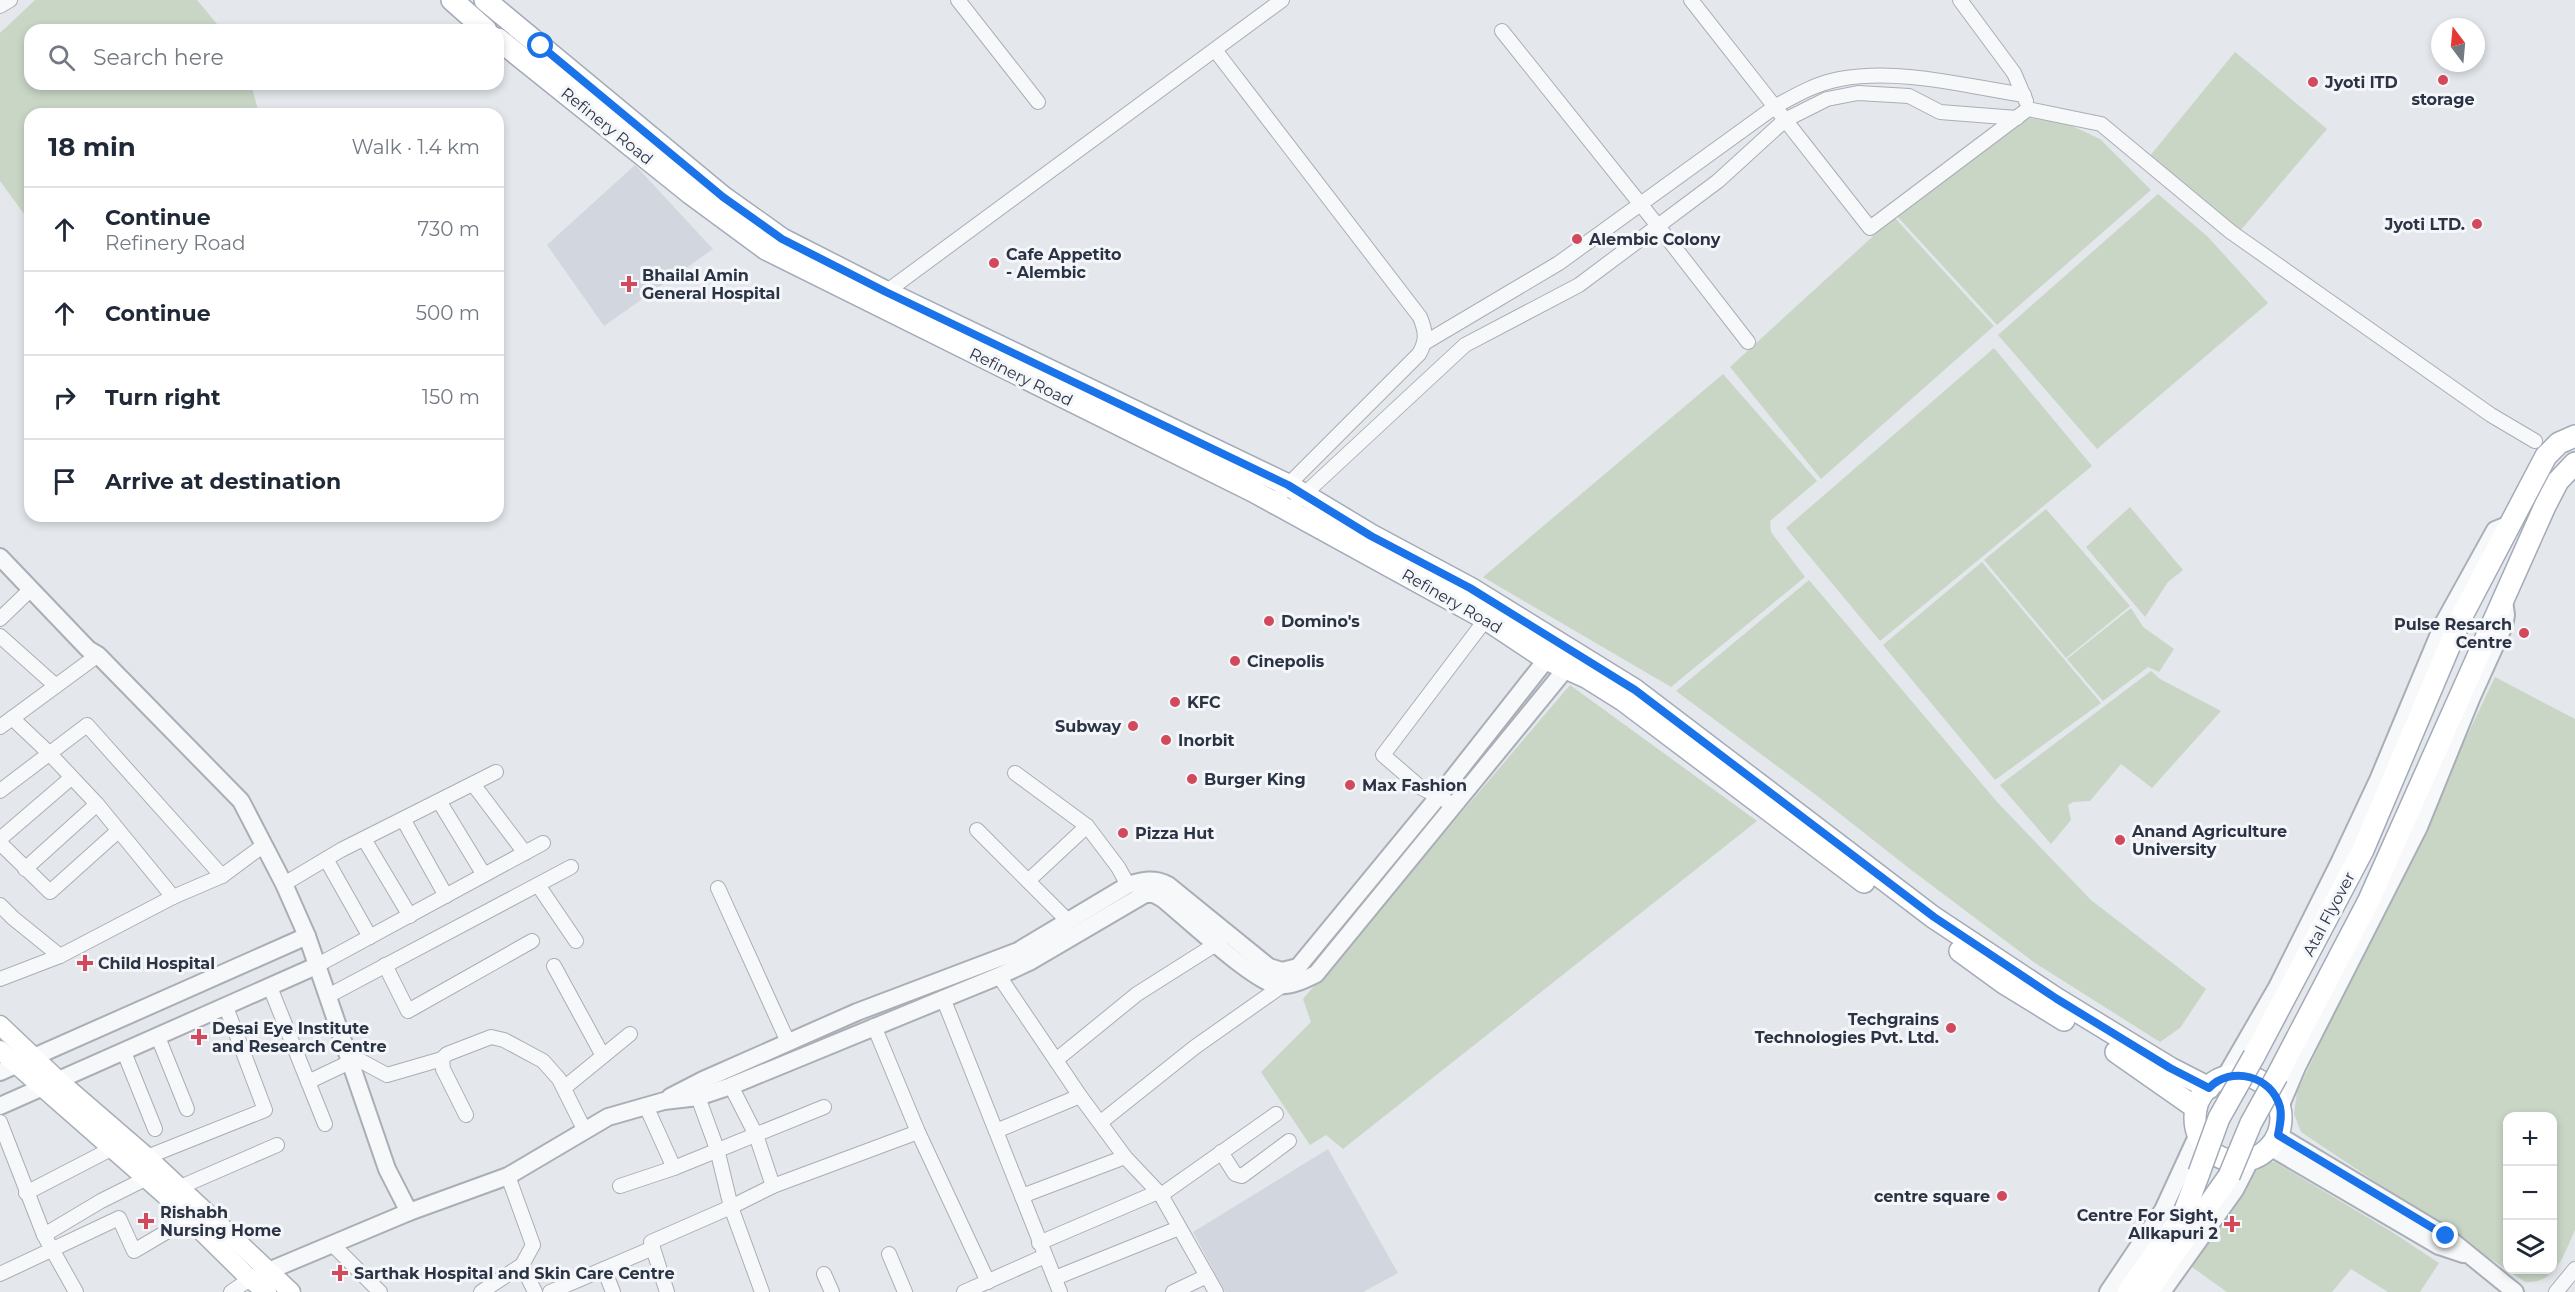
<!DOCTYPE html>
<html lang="en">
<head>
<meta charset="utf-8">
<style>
	body { margin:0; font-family:Montserrat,sans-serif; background:#f2f2f3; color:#1f2937 }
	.controls { position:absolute; right:18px; bottom:18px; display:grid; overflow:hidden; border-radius:12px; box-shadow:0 3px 9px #0003 }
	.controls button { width:54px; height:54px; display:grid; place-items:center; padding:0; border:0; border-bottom:2px solid #e0e1e3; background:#fff; color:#1f2937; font:30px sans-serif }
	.compass { position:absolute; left:2431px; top:18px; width:54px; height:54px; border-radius:50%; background:#fff; box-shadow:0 3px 9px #0003; rotate:344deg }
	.stop { position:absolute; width:18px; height:18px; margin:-14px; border:4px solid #1a73e8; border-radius:50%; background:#fff }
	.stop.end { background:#1a73e8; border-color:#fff; box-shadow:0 2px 6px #0008 }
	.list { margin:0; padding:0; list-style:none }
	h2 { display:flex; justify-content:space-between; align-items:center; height:78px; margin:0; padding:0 24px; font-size:26px }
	h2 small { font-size:20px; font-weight:400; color:#747a83 }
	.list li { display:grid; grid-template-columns:39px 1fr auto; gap:18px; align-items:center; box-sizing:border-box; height:84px; padding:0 24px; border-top:2px solid #e0e1e3 }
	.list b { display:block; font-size:22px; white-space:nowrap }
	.list p { margin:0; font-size:20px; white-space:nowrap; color:#747a83 }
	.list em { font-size:20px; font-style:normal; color:#747a83 }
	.icon { flex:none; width:33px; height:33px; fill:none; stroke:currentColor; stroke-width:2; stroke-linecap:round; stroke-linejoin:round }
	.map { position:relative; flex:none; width:2575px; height:1292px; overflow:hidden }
	.search { position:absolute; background:#fff; box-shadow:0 3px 9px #0003; left:24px; top:24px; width:480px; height:66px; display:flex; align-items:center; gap:15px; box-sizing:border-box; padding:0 21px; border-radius:18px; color:#747a83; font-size:22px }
	.panel { position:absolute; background:#fff; box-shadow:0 3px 9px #0003; left:24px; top:108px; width:480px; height:414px; border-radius:18px }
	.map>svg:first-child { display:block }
	.built { fill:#d2d6de }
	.green { fill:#c9d6c5; fill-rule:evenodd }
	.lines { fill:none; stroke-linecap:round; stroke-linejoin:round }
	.minor-casing { stroke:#a9aeb7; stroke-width:16 }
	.tertiary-casing { stroke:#a9aeb7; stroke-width:20 }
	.secondary-casing { stroke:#a9aeb7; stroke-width:21 }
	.primary-casing { stroke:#a3abb8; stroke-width:24 }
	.minor { stroke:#f7f8fa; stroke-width:14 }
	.tertiary { stroke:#f7f8fa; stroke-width:16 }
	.secondary { stroke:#fff; stroke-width:18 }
	.primary { stroke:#fff; stroke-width:21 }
	.primary-bridge-casing { stroke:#a3abb8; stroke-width:24; stroke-linecap:butt }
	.primary-bridge { stroke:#fff; stroke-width:21 }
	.route { stroke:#1a73e8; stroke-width:8 }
	.poi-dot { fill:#d1495b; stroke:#f4f6f9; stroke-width:2 }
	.labels { text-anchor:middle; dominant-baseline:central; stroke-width:6; stroke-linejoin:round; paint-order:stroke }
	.poi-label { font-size:16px; font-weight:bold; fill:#2b3445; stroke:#f4f6f9; text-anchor:start }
	.street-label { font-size:16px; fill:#2b3445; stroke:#f4f6f9 }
</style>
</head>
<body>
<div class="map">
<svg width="2575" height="1292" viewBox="0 0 2575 1292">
	<rect width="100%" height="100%" fill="#e4e7ec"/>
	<!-- built -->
	<g class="built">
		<polygon points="635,165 713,249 604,326 547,245"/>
		<polygon points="1328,1149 1398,1273 1363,1292 1225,1292 1193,1232"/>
	</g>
	<!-- green -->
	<g class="green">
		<polygon points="35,0 197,0 222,30 30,30 30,84 251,84 259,114 30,114 30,222 0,181 0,33"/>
		<polygon points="2235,52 2327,129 2240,231 2149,157"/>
		<polygon points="2028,118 2066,123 2100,139 2151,190 1997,325 1896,215"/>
		<polygon points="2158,194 2208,237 2268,303 2097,449 1998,335"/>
		<polygon points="1894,217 1994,326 1821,479 1730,367"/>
		<polygon points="1994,348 2092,466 1880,641 1786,528"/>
		<polygon points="1723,374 1817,481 1770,521 1771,532 1805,577 1671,687 1483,577"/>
		<polygon points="2130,507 2183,570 2168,582 2145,617 2086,547"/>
		<polygon points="2046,509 2130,606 2066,658 1984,560"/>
		<polygon points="1982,562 2101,703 1995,780 1883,645"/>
		<polygon points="1809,580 1998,803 2091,900 2206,989 2180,1028 2160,1042 2035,963 1910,869 1816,795 1676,691"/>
		<polygon points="2131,608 2143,627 2174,649 2159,672 2148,667 2103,701 2067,659"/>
		<polygon points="2151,671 2160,679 2221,711 2152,788 2121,764 2090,801 2073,802 2068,805 2071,820 2051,844 2000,785"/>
		<path d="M 2495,677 L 2575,719 L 2575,1230 C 2564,1254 2556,1284 2525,1282 L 2301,1132 L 2294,1114 L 2297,1092 ZM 2508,1116 L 2552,1116 L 2552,1270 L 2508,1270 Z"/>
		<polygon points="1570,685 1757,821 1343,1149 1326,1135 1310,1145 1261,1072 1311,1022 1303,999"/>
		<polygon points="2266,1162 2275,1162 2392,1232 2439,1263 2420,1292 2388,1292 2351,1269 2332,1292 2227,1292 2189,1265 2257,1170"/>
	</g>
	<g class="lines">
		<!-- minor casing -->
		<g class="minor-casing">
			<g id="minor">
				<polyline points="958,0 1038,102"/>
				<polyline points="1691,0 1870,228 2028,109 2101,124 2231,232 2491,415 2535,441"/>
				<polyline points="1960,0 2014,73 2026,101"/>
				<polyline points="0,6 10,0"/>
				<polyline points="1502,31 1658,226 1748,342"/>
				<path d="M 1215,50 L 1420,317 C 1426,332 1427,340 1419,354 L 1288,485 L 1275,502"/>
				<polyline points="886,292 1282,0"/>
				<path d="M 1426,342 L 1559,263 L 1776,106 C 1796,95 1817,83 1840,79 C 1900,68 1965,86 2024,95"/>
				<polyline points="1298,500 1465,345 1579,285 1718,181 1785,120 1827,99 1858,93 1909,96 1940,112 2017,118"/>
				<polyline points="0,619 30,590"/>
				<polyline points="0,636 56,686"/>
				<polyline points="12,718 49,753 97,804 173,897"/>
				<polyline points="0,727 98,655"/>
				<polyline points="1015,773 1087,826 1118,867 1128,885"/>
				<polyline points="473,784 525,853"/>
				<polyline points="0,791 87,725 222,876"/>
				<polyline points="439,801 484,875"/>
				<polyline points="1454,805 1420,787 1383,755 1486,619"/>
				<polyline points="403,819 446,896"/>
				<polyline points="977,830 1068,921"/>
				<polyline points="0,839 71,778"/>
				<polyline points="364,839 410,916"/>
				<polyline points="0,843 50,892 118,831"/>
				<polyline points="326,859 370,937"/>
				<polyline points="25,869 97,804"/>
				<polyline points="1028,881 1087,826"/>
				<polyline points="284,884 341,850 496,772"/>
				<polyline points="538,885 576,941"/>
				<polyline points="718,888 788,1042"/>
				<polyline points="0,905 13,918 60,956"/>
				<polyline points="385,965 408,1011 532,941"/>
				<polyline points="316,966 543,843"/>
				<polyline points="554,966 603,1056"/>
				<polyline points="999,976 1080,1096 1125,1157 1161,1195 1216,1292"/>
				<polyline points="0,979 60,956 173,897 222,876 264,845"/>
				<polyline points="270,987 325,1124"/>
				<polyline points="328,996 571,867"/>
				<polyline points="943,998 1060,1292"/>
				<polyline points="874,1026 918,1132 988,1282"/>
				<polyline points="158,1037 187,1109"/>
				<polyline points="124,1052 155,1129"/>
				<polyline points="1056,1060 1137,994 1216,944 1222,937"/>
				<polyline points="308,1082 350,1062 361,1061 387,1075 442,1059"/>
				<polyline points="731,1086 756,1135 773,1186"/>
				<polyline points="564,1088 630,1034"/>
				<polyline points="698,1097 717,1149 731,1207 762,1292"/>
				<polyline points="646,1106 674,1168"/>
				<polyline points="466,1115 443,1069 442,1059 447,1054 491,1037 504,1040 543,1061 559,1079 585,1131"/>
				<polyline points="0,1122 44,1235 76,1292"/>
				<polyline points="1101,1122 1195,1047 1283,985"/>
				<polyline points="996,1131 1080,1096"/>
				<polyline points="1221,1152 1235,1174 1242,1176 1289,1141"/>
				<polyline points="147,1157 265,1110 226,1007"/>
				<polyline points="620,1186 674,1168 824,1107"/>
				<polyline points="178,1188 277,1145"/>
				<polyline points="26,1193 111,1149"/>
				<polyline points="1161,1195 1276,1114"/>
				<polyline points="1022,1196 1125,1157"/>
				<polyline points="44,1235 101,1201 145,1179"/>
				<polyline points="1039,1243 1158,1192"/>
				<polyline points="332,1244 380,1292"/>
				<polyline points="889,1254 905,1292"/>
				<polyline points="522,1265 535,1292"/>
				<polyline points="604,1269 613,1292"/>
				<polyline points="0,1274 119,1218 134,1251 190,1218"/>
				<polyline points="824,1274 832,1292"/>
				<polyline points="1055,1278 1179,1228"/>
				<polyline points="231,1292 250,1279"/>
				<polyline points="481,1292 522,1265 533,1245 508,1176"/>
				<polyline points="550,1292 653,1248"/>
				<polyline points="667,1292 651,1242 731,1207 773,1186 918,1132"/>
				<polyline points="964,1292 1045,1256"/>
				<polyline points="1173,1292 1207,1276"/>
				<polyline points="2556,1292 2575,1269"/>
			</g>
		</g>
		<!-- tertiary casing -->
		<g class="tertiary-casing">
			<g id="tertiary">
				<polyline points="0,557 88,649 98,655 241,801 284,884 307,936 387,1169 409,1212"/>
				<polyline points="0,1072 307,936"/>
				<polyline points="2225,1077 2277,987 2340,861 2378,780 2444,622 2495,530 2510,524"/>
				<path d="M 670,1097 L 703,1080 L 857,1012 L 1018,951 L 1128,885 C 1143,880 1155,878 1168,885 L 1269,967 L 1282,971 L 1298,967 L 1438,797 L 1553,651"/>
				<polyline points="0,1106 316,966"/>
				<polyline points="2280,1107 2297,1067 2419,827 2471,699 2504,626 2506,615 2504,601"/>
				<polyline points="2278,1135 2446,1236 2515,1292"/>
				<polyline points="2270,1147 2439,1246 2463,1254"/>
				<path d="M 259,1275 L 409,1212 L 508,1176 L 608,1117 L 664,1101 L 698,1097 L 731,1086 L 999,976 L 1029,962 L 1145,894 L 1154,894 L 1163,899 C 1185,917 1252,980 1276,985 C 1290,987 1304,980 1316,974 L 1573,660"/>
				<polyline points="2108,1292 2163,1210 2198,1134"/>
				<polyline points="2162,1292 2235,1190 2251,1159"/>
			</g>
		</g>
		<!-- secondary casing -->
		<g class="secondary-casing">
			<g id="secondary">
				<polyline points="0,1025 59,1081 147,1157 291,1292"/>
				<polyline points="0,1050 164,1194 250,1279 267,1292"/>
			</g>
		</g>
		<!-- primary casing -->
		<g class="primary-casing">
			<g id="primary">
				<polyline points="452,0 486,30"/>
				<polyline points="485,0 723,197 782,239 886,292 1288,485 1371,535 1470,588 1635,690 1933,917 2057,999 2170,1068 2209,1088"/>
				<polyline points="498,39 690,193 766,249 1253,491 1486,619 1546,659 1588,678 1623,700 1864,882"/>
				<polyline points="1960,951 2004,983 2064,1020"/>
				<polyline points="2116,1052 2196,1108"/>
				<polyline points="2254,1056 2363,850 2463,614 2546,456 2559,443 2575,436"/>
				<circle cx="2238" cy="1118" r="43"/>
				<polyline points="2277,1076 2369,900 2545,506 2558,481 2575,463"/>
				<polyline points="2128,1292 2184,1213 2199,1173"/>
				<polyline points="2147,1292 2229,1176"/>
			</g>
		</g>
		<!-- minor -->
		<use href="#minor" class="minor"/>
		<!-- tertiary -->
		<use href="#tertiary" class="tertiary"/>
		<!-- secondary -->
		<use href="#secondary" class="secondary"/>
		<!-- primary -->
		<use href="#primary" class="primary"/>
		<!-- primary-bridge casing -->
		<g class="primary-bridge-casing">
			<g id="primary-bridge">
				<polyline points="2199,1173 2219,1118 2254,1056"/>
				<polyline points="2229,1176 2251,1123 2277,1076"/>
			</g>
		</g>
		<!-- primary-bridge -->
		<use href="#primary-bridge" class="primary-bridge"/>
	</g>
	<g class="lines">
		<!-- route -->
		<path class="route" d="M 541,46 L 723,197 L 782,239 L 886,292 L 1288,485 L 1371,536 L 1470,588 L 1635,690 L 1934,917 L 2057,999 L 2170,1068 L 2209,1088 C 2231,1065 2272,1076 2280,1107 C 2282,1116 2280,1125 2278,1135 L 2446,1236"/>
	</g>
	<!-- markers -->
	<g class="poi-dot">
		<circle cx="2443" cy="80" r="6"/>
		<circle cx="2313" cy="82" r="6"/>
		<circle cx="2477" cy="224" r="6"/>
		<circle cx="1577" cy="239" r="6"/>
		<circle cx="994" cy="263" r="6"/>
		<path d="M626 275h6v6h6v6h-6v6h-6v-6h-6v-6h6z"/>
		<circle cx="1269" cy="621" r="6"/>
		<circle cx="2524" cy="633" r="6"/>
		<circle cx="1235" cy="661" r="6"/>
		<circle cx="1175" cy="702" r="6"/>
		<circle cx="1133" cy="726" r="6"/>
		<circle cx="1166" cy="740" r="6"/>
		<circle cx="1192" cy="779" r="6"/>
		<circle cx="1350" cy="785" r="6"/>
		<circle cx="1123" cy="833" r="6"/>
		<circle cx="2120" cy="840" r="6"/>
		<path d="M82 954h6v6h6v6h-6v6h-6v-6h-6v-6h6z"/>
		<circle cx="1951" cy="1028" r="6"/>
		<path d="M196 1028h6v6h6v6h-6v6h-6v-6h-6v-6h6z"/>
		<circle cx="2002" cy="1196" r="6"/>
		<path d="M143 1212h6v6h6v6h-6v6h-6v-6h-6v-6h6z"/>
		<path d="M2229 1215h6v6h6v6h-6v6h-6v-6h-6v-6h6z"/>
		<path d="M337 1264h6v6h6v6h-6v6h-6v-6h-6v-6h6z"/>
	</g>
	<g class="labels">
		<!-- poi labels -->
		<g class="poi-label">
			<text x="2325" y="82">Jyoti lTD</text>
			<text x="2443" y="99" text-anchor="middle">storage</text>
			<text x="2465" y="224" text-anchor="end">Jyoti LTD.</text>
			<text x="1589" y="239">Alembic Colony</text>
			<text x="1006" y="254">Cafe Appetito<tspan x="1006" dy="18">- Alembic</tspan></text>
			<text x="642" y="275">Bhailal Amin<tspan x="642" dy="18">General Hospital</tspan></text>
			<text x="1281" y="621">Domino's</text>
			<text x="2512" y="624" text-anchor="end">Pulse Resarch<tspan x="2512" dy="18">Centre</tspan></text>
			<text x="1247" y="661">Cinepolis</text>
			<text x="1187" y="702">KFC</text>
			<text x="1121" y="726" text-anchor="end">Subway</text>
			<text x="1178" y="740">Inorbit</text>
			<text x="1204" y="779">Burger King</text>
			<text x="1362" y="785">Max Fashion</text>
			<text x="2132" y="831">Anand Agriculture<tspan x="2132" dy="18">University</tspan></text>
			<text x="1135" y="833">Pizza Hut</text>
			<text x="98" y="963">Child Hospital</text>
			<text x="1939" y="1019" text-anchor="end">Techgrains<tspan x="1939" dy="18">Technologies Pvt. Ltd.</tspan></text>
			<text x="212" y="1028">Desai Eye Institute<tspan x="212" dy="18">and Research Centre</tspan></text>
			<text x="1990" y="1196" text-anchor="end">centre square</text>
			<text x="160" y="1212">Rishabh<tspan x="160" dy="18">Nursing Home</tspan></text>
			<text x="2218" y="1215" text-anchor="end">Centre For Sight,<tspan x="2218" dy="18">Allkapuri 2</tspan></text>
			<text x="354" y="1273">Sarthak Hospital and Skin Care Centre</text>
		</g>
		<!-- street labels -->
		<g class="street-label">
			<text transform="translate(607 126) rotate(39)">Refinery Road</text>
			<text transform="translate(1021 377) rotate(26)">Refinery Road</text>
			<text transform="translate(1452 601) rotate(30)">Refinery Road</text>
			<text transform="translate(2329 914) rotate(-62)">Atal Flyover</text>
		</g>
	</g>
</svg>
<div class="controls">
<button>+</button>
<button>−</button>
<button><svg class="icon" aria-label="layers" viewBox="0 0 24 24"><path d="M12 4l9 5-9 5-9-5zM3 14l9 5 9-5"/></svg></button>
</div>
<svg class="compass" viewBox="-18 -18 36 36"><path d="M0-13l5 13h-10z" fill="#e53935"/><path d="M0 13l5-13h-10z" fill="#747a83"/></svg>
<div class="stop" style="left:541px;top:46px"></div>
<div class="stop end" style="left:2446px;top:1236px"></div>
<div class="search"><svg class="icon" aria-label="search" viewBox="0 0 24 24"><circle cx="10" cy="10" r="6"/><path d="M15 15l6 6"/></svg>Search here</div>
<section class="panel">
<h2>18 min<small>Walk · 1.4 km</small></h2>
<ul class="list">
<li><svg class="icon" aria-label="ahead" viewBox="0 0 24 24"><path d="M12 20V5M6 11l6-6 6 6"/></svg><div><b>Continue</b><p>Refinery Road</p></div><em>730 m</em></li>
<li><svg class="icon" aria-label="ahead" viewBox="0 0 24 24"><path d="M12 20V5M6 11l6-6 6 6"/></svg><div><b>Continue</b></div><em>500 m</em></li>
<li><svg class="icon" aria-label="right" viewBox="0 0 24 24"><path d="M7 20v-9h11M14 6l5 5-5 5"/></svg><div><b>Turn right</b></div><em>150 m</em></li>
<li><svg class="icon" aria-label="arrive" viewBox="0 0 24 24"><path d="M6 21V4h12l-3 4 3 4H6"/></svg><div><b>Arrive at destination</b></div></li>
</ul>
</section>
</div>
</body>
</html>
